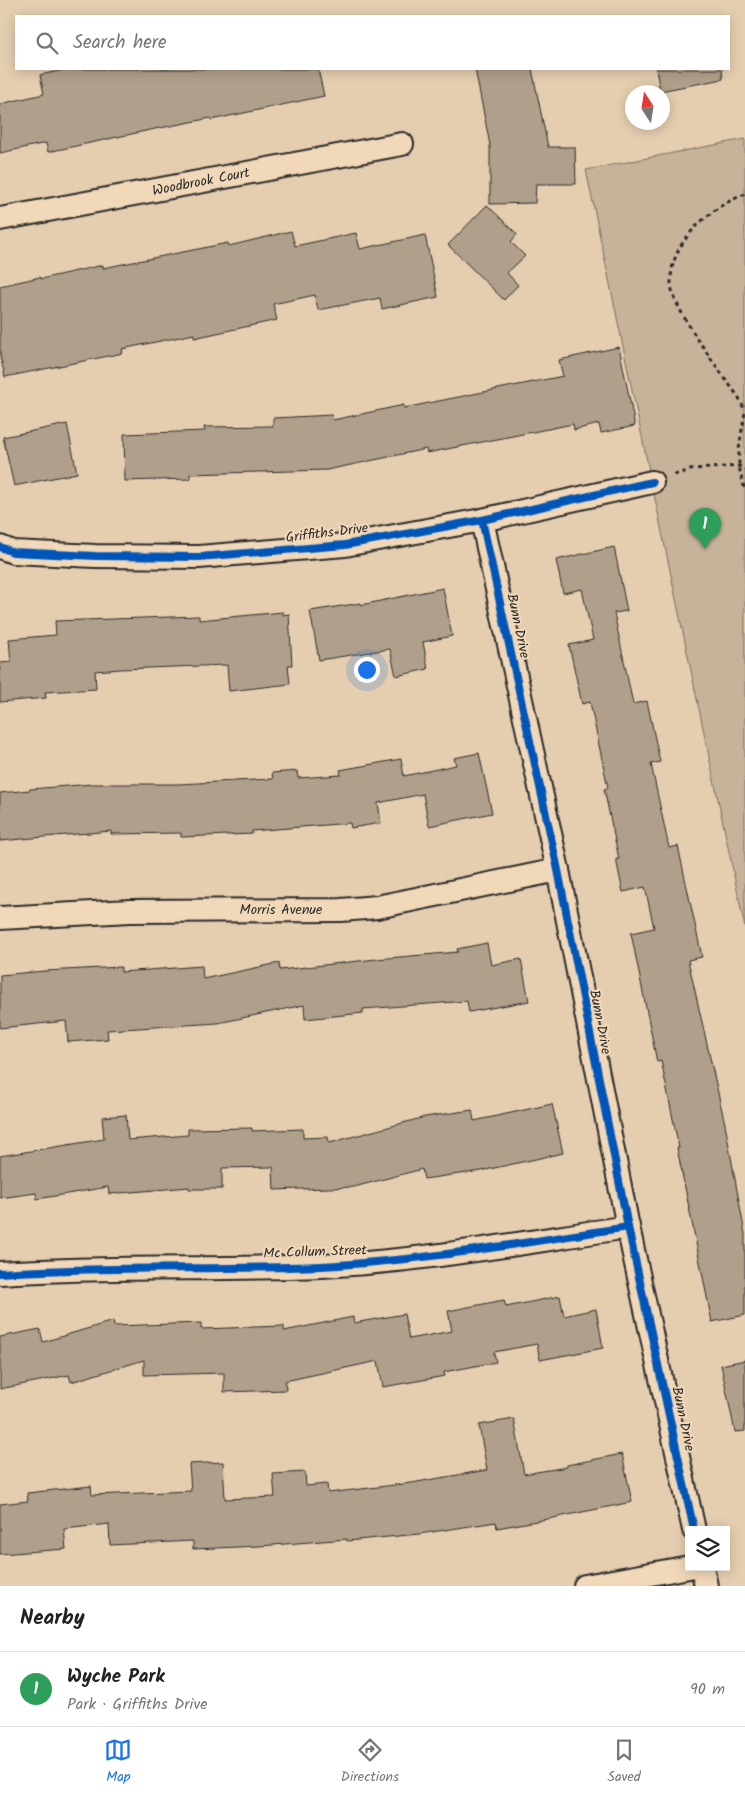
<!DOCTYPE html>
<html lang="en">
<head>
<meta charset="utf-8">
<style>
	body { margin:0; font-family:Kalam,sans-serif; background:#f2f2f2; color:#222 }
	.controls { position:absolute; right:15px; bottom:15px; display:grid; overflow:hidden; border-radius:0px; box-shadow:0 2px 12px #0003 }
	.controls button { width:45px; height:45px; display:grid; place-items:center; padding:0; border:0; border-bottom:1px solid #e0e0e0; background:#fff; color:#222; font:25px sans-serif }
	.compass { position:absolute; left:625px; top:85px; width:45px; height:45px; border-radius:50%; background:#fff; box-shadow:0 2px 12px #0003; rotate:348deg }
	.you { position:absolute; left:366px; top:669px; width:18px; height:18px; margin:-12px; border:4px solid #fff; border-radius:50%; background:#1a73e8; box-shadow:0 0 0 8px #1a73e833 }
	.badge { display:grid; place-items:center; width:32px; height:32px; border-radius:50%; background:#1a73e8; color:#fff; font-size:16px; font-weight:700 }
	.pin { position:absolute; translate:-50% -41px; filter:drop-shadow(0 1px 2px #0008) }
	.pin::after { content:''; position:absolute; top:26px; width:18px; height:15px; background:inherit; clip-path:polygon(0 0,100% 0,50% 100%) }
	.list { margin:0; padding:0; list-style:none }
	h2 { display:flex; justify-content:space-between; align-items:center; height:65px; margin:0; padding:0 20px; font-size:21px }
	h2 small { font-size:16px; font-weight:400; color:#767676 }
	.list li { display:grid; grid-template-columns:32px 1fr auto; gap:15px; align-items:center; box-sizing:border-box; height:75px; padding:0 20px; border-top:1px solid #e0e0e0 }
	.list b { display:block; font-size:19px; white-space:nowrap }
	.list p { margin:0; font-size:16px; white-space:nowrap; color:#767676 }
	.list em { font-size:16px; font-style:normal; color:#767676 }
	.icon { flex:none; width:28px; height:28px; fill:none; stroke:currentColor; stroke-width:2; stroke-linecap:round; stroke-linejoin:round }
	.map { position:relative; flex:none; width:745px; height:1586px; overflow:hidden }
	.search { position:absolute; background:#fff; box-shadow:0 2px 12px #0003; left:15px; right:15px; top:15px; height:55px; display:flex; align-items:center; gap:12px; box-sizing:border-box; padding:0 18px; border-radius:0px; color:#767676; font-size:19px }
	.sheet { height:140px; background:#fff }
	nav { display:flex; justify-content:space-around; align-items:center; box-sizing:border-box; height:70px; border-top:1px solid #e0e0e0; background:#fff; font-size:14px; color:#767676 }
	nav a { display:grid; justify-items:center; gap:2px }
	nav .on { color:#1a73e8 }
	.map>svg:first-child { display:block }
	.green { fill:#c6b399; stroke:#786f62 }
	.building { fill:#b0a08b; stroke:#2b2b2b }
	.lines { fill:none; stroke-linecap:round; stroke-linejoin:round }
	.street-casing { stroke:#2b2b2b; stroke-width:26 }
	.path { stroke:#2b2b2b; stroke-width:3; stroke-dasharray:4 4; stroke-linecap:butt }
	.street { stroke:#f1d8b8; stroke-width:22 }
	.cycleway-casing { stroke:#f1d8b8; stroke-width:11 }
	.cycleway { stroke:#0057b8; stroke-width:8 }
	.labels { text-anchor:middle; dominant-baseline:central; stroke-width:4; stroke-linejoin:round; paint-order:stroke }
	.street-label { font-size:14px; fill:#2b2b2b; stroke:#f1d8b8 }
</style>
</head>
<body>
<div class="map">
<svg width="745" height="1586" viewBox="0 0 745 1586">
	<rect width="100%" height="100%" fill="#e5ceb0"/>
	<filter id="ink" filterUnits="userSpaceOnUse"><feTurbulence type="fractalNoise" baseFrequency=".02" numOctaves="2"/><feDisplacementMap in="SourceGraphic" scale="10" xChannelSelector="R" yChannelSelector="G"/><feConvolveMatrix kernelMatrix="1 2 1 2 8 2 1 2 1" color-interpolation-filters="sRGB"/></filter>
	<g filter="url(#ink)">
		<!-- green -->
		<polygon class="green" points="745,139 745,928 586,170"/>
		<!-- building -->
		<g class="building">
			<polygon points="68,69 318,69 324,96 211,120 211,118 150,130 48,152 46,143 0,153 0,104 44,94 40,75"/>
			<polygon points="475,69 532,69 548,147 575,147 576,184 536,184 535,203 490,204 490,145"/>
			<polygon points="656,69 722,69 723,79 660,91"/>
			<polygon points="487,205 517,234 511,242 525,256 507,273 518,285 504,300 448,245"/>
			<polygon points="291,231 295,246 356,233 360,249 425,235 438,297 382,309 380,298 318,310 315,295 273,304 277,320 194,338 194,334 122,349 123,353 5,377 0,355 0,286 40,277 41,279 103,265 103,268 228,243 229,246"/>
			<polygon points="619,347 635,426 601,433 599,424 574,430 573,424 427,453 426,449 327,470 190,474 190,479 125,481 124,434 205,431 204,427 273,426 273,418 332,415 333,420 404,405 404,408 563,376 559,360"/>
			<polygon points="67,424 77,473 14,486 3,437"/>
			<polygon points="614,547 627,611 614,613 633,704 647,701 660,762 651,764 669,848 678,846 702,957 688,960 725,1124 745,1234 745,1315 712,1322 677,1148 679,1148 661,1061 657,1062 631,933 654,928 645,887 623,892 616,859 619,859 604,789 608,788 590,702 582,704 569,645 593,640 582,589 563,593 556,560"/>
			<polygon points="443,588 452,636 423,642 428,669 396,676 390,649 319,660 310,611 361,603 361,605"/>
			<polygon points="283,612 283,615 289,614 292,665 288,665 290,684 229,691 227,665 121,669 95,671 96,689 45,692 46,698 0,702 0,663 11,662 9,639 56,635 55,621 199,616 199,620"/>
			<polygon points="479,753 492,813 429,826 423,794 378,803 381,823 351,828 350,823 252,831 252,834 181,837 181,833 111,834 111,831 0,841 0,793 30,790 30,789 92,784 179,784 273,779 272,773 297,771 298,778 341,775 340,770 401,759 404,776 456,765 454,758"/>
			<polygon points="487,943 491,965 521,959 529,1001 469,1012 467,1001 363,1009 363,1013 305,1019 304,1005 218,1023 107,1030 108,1039 68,1042 66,1021 0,1028 0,975 45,971 121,967 121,972 202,966 203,979 279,963 280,970 376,959 458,952 457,949"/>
			<polygon points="552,1104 563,1153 481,1171 424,1179 422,1169 354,1187 274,1190 273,1167 222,1168 222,1189 189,1189 189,1187 109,1194 108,1187 37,1199 36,1193 0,1198 0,1156 104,1139 102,1117 126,1115 128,1140 188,1135 188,1129 252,1128 252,1131 303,1129 303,1138 328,1137 329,1143 425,1117 472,1110 474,1121"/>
			<polygon points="560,1296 564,1316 596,1309 603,1348 540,1360 537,1344 494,1352 496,1362 444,1372 445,1376 383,1387 378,1361 285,1381 286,1390 224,1392 224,1373 144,1375 144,1360 71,1382 69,1375 0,1389 0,1337 40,1329 43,1342 113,1321 114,1326 201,1323 201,1329 284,1326 284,1331 353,1317 354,1323 404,1314 409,1339 452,1331 448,1311 504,1300 506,1307"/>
			<polygon points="745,1360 745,1431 735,1432 721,1365"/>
			<polygon points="514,1419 524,1474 567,1467 567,1465 622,1454 632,1502 553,1518 497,1528 496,1522 419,1534 347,1541 347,1539 260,1546 193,1549 193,1541 110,1545 109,1524 64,1529 66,1549 0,1554 0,1504 28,1501 27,1493 91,1486 92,1495 191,1491 189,1464 223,1462 225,1499 275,1497 273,1474 305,1472 306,1486 327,1484 328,1493 411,1483 487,1470 479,1425"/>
		</g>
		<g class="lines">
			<!-- street casing -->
			<g class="street-casing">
				<g id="street">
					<polyline points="0,219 402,144"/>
					<polyline points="482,520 558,870 628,1227 694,1530"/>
					<polyline points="0,547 13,552 95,556 199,557 345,545 482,520 652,482"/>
					<polyline points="0,918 130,911 341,910 377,907 558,870"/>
					<path d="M 0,1273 C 107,1266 214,1270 321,1266 C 424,1261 526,1242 628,1227"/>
					<polyline points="702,1567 706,1586"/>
					<polyline points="585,1586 689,1567"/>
				</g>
			</g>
			<!-- path -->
			<g class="path">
				<path d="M 745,194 C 736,198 726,202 718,208 C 693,226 670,250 671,283 C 672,310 722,373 739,398 L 745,411"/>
				<path d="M 745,413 C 740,443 734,460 745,489"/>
				<polyline points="674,475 694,469 739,466 745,469"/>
			</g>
			<!-- street -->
			<use href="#street" class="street"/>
			<!-- cycleway casing -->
			<g class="cycleway-casing">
				<g id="cycleway">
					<polyline points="482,520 558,870 628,1227 694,1530"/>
					<polyline points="0,547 13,552 95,556 199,557 345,545 482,520 652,482"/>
					<path d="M 0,1273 C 107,1266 214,1270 321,1266 C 424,1261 526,1242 628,1227"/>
				</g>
			</g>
			<!-- cycleway -->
			<use href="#cycleway" class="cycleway"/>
		</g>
	</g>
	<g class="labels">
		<!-- street labels -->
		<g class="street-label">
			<text transform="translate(201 182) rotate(-11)">Woodbrook Court</text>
			<text transform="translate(327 533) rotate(-7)">Griffiths Drive</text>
			<text transform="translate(518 626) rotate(78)">Bunn Drive</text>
			<text x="281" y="910">Morris Avenue</text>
			<text transform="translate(600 1022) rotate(79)">Bunn Drive</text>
			<text transform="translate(315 1252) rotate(-2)">Mc Collum Street</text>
			<text transform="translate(683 1419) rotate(78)">Bunn Drive</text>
		</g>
	</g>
</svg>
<div class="controls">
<button><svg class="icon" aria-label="layers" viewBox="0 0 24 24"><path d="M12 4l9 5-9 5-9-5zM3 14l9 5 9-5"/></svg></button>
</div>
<svg class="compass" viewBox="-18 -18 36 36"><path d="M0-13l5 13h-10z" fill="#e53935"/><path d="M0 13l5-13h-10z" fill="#767676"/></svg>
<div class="you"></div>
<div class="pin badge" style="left:705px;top:549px;background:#2e9e5b">1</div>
<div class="search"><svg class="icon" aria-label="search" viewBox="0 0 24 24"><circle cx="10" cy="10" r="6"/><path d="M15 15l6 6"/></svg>Search here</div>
</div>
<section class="sheet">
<h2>Nearby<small></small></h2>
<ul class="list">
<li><span class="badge" style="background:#2e9e5b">1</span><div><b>Wyche Park</b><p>Park · Griffiths Drive</p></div><em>90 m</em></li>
</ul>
</section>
<nav>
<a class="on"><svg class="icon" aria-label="map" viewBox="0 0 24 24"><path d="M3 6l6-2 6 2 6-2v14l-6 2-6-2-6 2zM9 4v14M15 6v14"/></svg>Map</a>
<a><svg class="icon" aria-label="directions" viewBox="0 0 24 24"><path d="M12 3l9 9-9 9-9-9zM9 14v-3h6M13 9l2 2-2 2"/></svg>Directions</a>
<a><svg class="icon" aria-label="saved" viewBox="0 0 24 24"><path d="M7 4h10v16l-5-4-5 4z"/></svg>Saved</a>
</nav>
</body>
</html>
